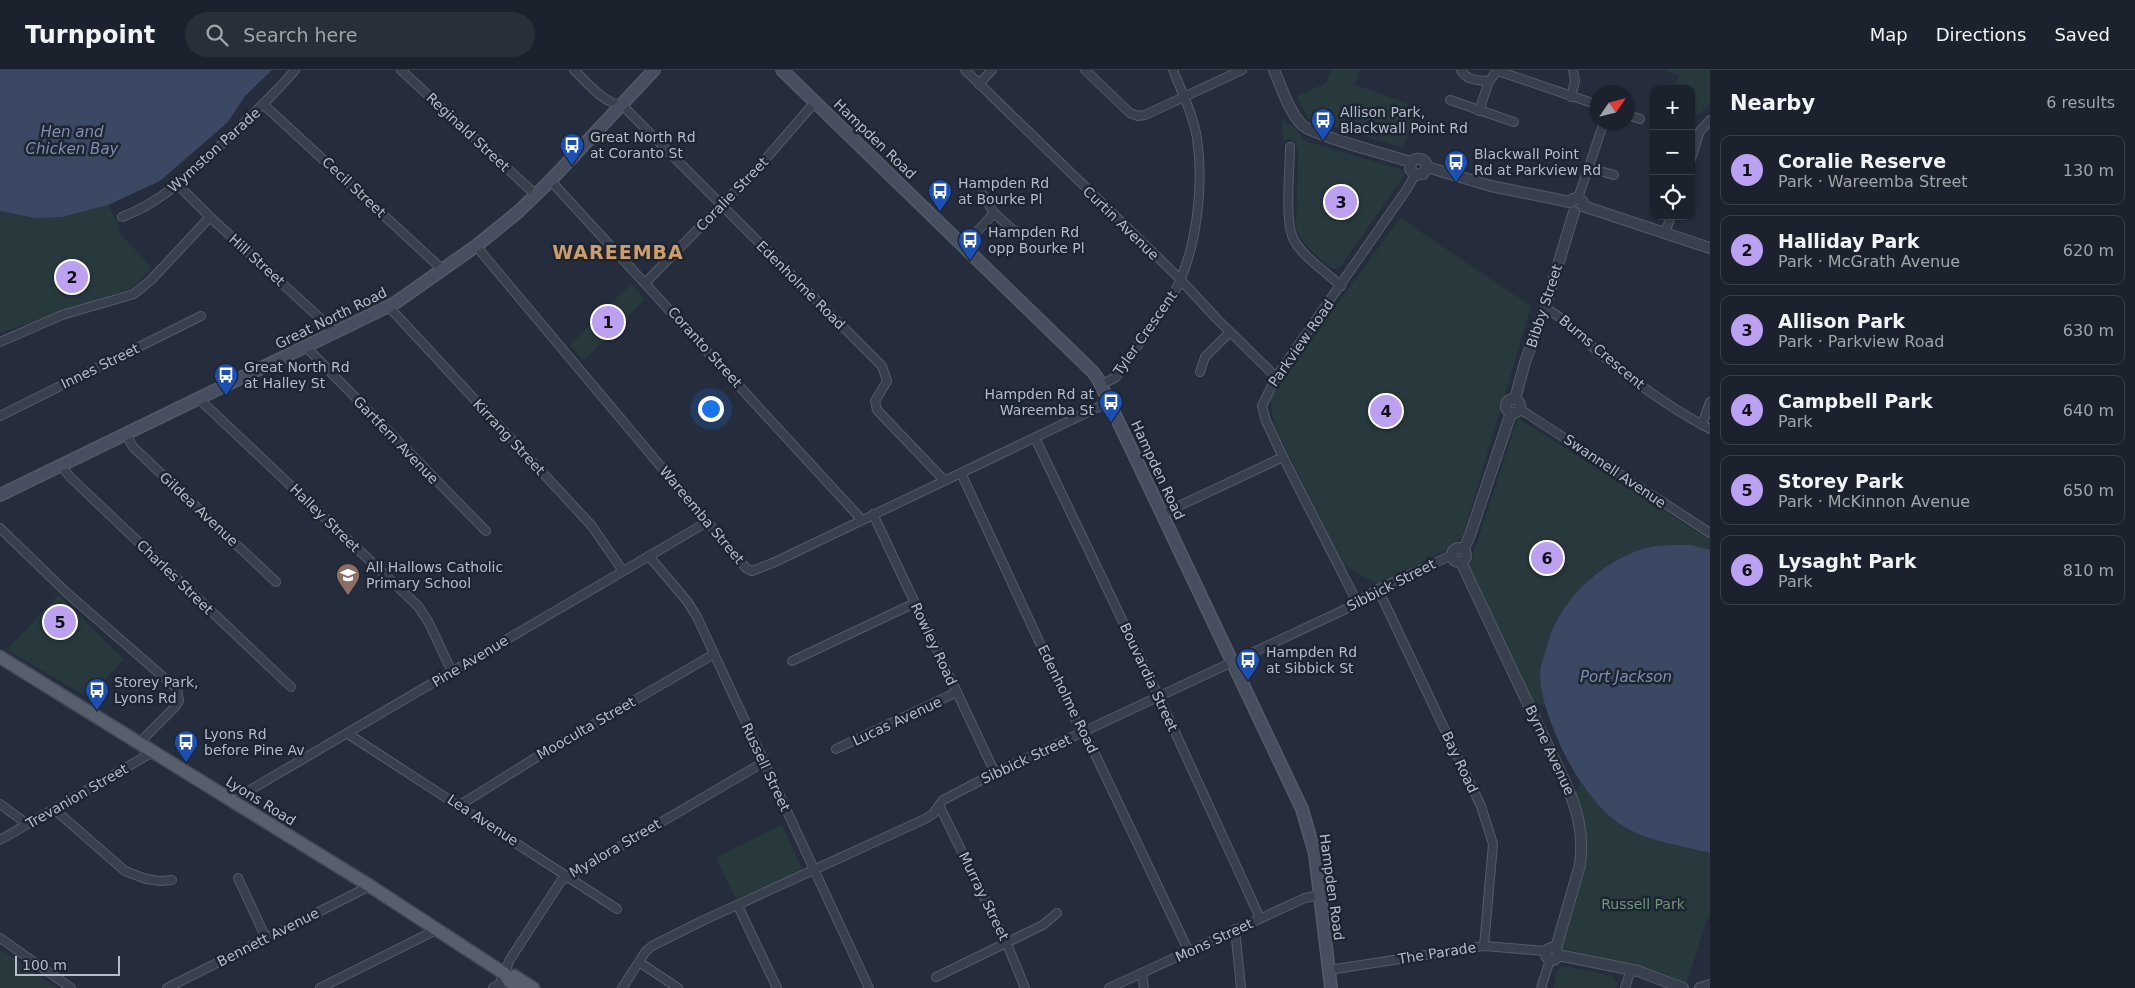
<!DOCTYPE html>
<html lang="en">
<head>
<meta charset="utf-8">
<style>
	body { margin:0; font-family:"DejaVu Sans",sans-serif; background:#292f39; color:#f1f3f6 }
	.controls { position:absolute; right:15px; top:15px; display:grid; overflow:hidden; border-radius:10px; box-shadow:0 1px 4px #0004 }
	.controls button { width:45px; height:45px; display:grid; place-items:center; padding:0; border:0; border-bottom:1px solid #3a3f49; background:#1c222d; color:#f1f3f6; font:25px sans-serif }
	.compass { position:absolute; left:1590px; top:15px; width:45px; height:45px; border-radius:50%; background:#1c222d; box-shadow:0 1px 4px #0004; rotate:55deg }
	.scale { position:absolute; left:15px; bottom:12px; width:105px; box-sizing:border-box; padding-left:5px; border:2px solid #b5bbc8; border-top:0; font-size:14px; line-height:18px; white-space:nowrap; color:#b5bbc8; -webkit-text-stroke:4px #1e2532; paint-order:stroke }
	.you { position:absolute; left:710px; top:338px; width:18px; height:18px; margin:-12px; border:4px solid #fff; border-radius:50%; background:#1a73e8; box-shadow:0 0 0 8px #1a73e833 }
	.badge { display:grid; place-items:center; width:32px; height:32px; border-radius:50%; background:#bca0f2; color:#111; font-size:16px; font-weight:700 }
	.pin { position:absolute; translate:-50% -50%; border:2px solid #fff; box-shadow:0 1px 5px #0006 }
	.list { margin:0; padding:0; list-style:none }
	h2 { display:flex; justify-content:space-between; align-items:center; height:65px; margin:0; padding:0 20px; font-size:21px }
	h2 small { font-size:16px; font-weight:400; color:#a0a4aa }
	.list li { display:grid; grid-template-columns:32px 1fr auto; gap:15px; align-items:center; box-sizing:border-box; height:70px; margin:0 10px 10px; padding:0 10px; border:1px solid #3a3f49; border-radius:10px }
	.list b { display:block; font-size:19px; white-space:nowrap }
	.list p { margin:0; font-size:16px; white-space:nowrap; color:#a0a4aa }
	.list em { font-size:16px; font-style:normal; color:#a0a4aa }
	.icon { flex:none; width:28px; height:28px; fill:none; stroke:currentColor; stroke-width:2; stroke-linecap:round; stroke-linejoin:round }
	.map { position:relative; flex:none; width:1710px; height:918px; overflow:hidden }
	header { display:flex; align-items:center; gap:30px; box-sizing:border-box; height:70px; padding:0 25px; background:#1c222d; border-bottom:1px solid #3a3f49 }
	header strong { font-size:24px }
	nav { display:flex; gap:28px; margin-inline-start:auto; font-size:18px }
	.search { width:350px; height:45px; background:#292f39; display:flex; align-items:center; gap:12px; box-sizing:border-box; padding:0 18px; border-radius:28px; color:#a0a4aa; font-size:19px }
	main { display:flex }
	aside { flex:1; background:#1c222d }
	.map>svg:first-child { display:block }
	.green { fill:#27393d }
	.water { fill:#3a4863 }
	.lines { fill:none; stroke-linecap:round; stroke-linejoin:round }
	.minor-casing { stroke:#545b68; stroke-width:10 }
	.tertiary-casing { stroke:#545b68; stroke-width:12 }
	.secondary-casing { stroke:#545b68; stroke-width:14 }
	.primary-casing { stroke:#424956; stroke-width:15 }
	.minor { stroke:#39404d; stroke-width:8 }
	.tertiary { stroke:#39404d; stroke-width:10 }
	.secondary { stroke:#474e5f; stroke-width:11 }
	.primary { stroke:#575f6d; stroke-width:12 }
	.labels { text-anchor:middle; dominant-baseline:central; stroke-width:5; stroke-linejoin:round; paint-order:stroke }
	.poi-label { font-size:14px; fill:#b5bbc8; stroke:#1e2532; text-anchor:start }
	.street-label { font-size:14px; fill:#b5bbc8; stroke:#1e2532 }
	.park-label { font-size:14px; fill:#6d977a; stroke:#1e2532 }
	.water-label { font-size:15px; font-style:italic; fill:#7e8eae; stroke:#1e2532 }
	.district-label { font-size:19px; font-weight:bold; letter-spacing:1px; fill:#cf9d69; stroke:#1e2532 }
</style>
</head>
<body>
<header>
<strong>Turnpoint</strong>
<div class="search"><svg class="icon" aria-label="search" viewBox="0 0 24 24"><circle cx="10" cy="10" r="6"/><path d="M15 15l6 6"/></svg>Search here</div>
<nav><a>Map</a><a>Directions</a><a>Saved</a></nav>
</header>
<main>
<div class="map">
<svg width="1710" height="918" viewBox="0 0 1710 918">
	<rect width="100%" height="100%" fill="#252d3c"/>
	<!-- green -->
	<g class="green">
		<polygon points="1331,0 1359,0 1355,15 1407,33 1407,42 1413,52 1403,78 1308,49 1297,26 1326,13"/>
		<polygon points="1664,0 1710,0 1710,35 1691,50 1691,19 1673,19 1679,6"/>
		<path d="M 1282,49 L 1295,58 L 1305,71 L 1400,99 L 1404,102 L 1403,107 L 1342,195 L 1337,199 L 1331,198 C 1318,186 1301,175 1296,157 L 1298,82 L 1295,74 L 1290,69 L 1283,71 Z"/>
		<polygon points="108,135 120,157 117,160 151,197 135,217 0,263 0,141 10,143 62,147"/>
		<polygon points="1400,148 1531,236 1463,466 1447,479 1379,515 1343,495 1274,355 1270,326"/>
		<polygon points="631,214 645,229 584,291 570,275"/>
		<path d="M 1518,348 L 1710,470 L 1710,480 C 1684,474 1662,475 1636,481 L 1540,603 L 1545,637 L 1532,631 L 1469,496 Z"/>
		<polygon points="58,525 124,589 87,627 7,580"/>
		<path d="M 1581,712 C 1617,766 1651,769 1710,783 L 1710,847 L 1706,851 L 1687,913 L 1562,878 L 1585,801 L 1584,758 L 1575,723 Z"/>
		<polygon points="782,755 803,800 736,829 716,788 736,777"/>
		<polygon points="0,879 57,918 0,918"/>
		<polygon points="1563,896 1612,906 1618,914 1616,918 1553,918 1558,899"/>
	</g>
	<!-- water -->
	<g class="water">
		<polygon points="0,0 272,0 245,26 228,52 160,111 108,135 62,147 36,148 0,141"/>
		<path d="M 1690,475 L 1710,480 L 1710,783 C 1680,775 1647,772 1620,754 C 1596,738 1573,703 1561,677 C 1551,653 1541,631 1540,605 C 1540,598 1543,589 1545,583 C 1556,536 1591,500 1634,482 C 1652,474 1672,475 1690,475 Z"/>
	</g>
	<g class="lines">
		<!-- minor casing -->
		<g class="minor-casing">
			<g id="minor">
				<polyline points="401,0 536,125"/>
				<path d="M 574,0 C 587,12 604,34 622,35 L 882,296 L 887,311 L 875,331 L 877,340 L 945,411"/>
				<polyline points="965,0 1178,207 1217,249 1276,307"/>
				<polyline points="1085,0 1130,43 1138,46 1145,45 1242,0"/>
				<path d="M 1461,0 C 1467,11 1478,10 1489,11 L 1498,0"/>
				<polyline points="1498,1 1598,35"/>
				<polyline points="979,14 992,0"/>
				<polyline points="1571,27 1575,11 1573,0"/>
				<polyline points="1450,30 1514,52"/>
				<polyline points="264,35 443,200"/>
				<polyline points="1479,41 1489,11"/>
				<polyline points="1628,45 1640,49"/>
				<path d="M 1290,77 C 1290,99 1284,152 1294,170 C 1302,186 1327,203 1341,216"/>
				<polyline points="1691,89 1700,61 1710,50"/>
				<polyline points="1589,98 1614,105"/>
				<polyline points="549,109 862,450"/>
				<polyline points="178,115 210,147 336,263"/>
				<polyline points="982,123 994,143"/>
				<polyline points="1578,128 1604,52"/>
				<path d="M 122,147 C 162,132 191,103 222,74 C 247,50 272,27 295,0"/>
				<polyline points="1665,163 1671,146"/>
				<polyline points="476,176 746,498 752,501 775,492 1109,332"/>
				<polyline points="964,176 994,143 1013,160 1023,163"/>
				<polyline points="646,212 757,99 815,32"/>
				<polyline points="389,237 591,455 623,501"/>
				<path d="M 1545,238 C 1568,250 1584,270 1604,287 C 1637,314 1672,339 1710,359"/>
				<polyline points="0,272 62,245 134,224 151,210 210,147"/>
				<polyline points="306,277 486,461"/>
				<polyline points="1200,302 1205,287 1230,262"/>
				<path d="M 1101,315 L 1116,307 L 1175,221 C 1197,179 1204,115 1197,68 C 1193,45 1182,22 1173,0"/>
				<polyline points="199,329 418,536 429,553 452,602"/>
				<polyline points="1520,339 1710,463"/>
				<polyline points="0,346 201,246"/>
				<polyline points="1702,355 1710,332"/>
				<polyline points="126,364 133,377 276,512"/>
				<polyline points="1035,368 1159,627 1260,848"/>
				<polyline points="61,395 70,407 291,617"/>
				<polyline points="961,403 1077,653 1095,684 1189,882"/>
				<polyline points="873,444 995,703"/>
				<polyline points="1162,444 1283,387"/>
				<polyline points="0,458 67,523 177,619 179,631 175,637 139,673"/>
				<polyline points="649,486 687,531 697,547 869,918"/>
				<polyline points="1378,519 1481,736 1493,774 1484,876"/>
				<polyline points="1357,532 1283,387 1266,351 1262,336 1276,307 1407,119 1415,105"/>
				<polyline points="792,591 915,533"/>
				<polyline points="348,664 617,839"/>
				<polyline points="836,679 957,622"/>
				<polyline points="0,734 27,754"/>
				<polyline points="237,734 245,723 707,452"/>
				<polyline points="460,735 537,687 714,584"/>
				<polyline points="939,735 1007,874 1025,918"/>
				<polyline points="54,739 125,801 146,809 160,811 172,810"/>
				<polyline points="0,770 153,682"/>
				<polyline points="238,808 266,868"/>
				<polyline points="738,836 777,918"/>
				<polyline points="1235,859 1241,918"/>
				<polyline points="0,868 71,918"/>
				<polyline points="639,892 678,918"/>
				<polyline points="1329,900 1484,876 1546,881"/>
				<polyline points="1142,903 1144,918"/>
				<polyline points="505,904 509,891 561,811 764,692"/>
				<polyline points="936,907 1043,855 1057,843"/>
				<polyline points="167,918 370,816"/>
				<polyline points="320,918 436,860"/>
				<polyline points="622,918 646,881 652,876 702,851 925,749 933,744 943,730 995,703 1348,538 1378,519 1452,485"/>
				<polyline points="1109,918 1305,828 1320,825"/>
				<polyline points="1541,918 1550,890"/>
				<polyline points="1625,918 1631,899"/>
			</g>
		</g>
		<!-- tertiary casing -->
		<g class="tertiary-casing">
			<g id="tertiary">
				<path d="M 1274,0 C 1282,18 1288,40 1302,55 C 1312,65 1392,86 1411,92"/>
				<polyline points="1411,92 1410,99 1415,105 1423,104 1427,97"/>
				<path d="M 1411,92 C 1418,86 1426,89 1427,97"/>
				<polyline points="1427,97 1491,116 1570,132"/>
				<polyline points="1570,132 1573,129 1578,128 1583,132 1583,136"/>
				<polyline points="1583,136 1710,178"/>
				<circle cx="1513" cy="336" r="7"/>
				<polyline points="1515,329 1525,292 1545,238 1574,142"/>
				<circle cx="1459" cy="485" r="7"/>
				<polyline points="1464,479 1470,465 1511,343"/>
				<path d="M 1461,492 L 1565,712 C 1578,740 1584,765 1580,795 L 1556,878"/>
				<circle cx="1552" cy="884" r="6"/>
				<polyline points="1558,885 1638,901 1683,918"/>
				<polyline points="494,918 500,915 505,904"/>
				<polyline points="1700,918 1710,915"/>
			</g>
		</g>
		<!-- secondary casing -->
		<g class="secondary-casing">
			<g id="secondary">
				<polyline points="782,0 1093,302 1098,309 1302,739 1315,784 1331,918"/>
				<polyline points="0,425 395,233 476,176 518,142 551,110 654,0"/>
			</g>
		</g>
		<!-- primary casing -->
		<g class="primary-casing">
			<g id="primary">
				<polyline points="0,587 370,816 505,904 509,911 520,918"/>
				<polyline points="514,906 533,918"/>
			</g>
		</g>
		<!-- minor -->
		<use href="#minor" class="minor"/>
		<!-- tertiary -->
		<use href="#tertiary" class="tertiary"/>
		<!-- secondary -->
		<use href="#secondary" class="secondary"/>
		<!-- primary -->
		<use href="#primary" class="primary"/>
	</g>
	<!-- icons -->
	<defs>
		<g id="bus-pin" transform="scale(1.25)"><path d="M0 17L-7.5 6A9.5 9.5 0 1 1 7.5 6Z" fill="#1a4fb4" stroke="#1e2532"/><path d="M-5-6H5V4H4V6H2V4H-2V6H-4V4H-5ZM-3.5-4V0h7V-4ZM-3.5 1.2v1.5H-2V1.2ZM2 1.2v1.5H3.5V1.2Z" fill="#fff"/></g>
		<g id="school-pin" transform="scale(1.25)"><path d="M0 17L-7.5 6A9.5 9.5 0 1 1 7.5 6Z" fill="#8d6e63" stroke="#1e2532"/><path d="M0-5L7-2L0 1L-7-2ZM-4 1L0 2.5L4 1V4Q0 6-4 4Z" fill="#fff"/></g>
	</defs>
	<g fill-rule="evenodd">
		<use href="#bus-pin" x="1323" y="50"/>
		<use href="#bus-pin" x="572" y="75"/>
		<use href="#bus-pin" x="1456" y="92"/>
		<use href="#bus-pin" x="940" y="121"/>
		<use href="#bus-pin" x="970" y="170"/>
		<use href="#bus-pin" x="226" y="305"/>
		<use href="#bus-pin" x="1111" y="332"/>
		<use href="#school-pin" x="348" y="505"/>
		<use href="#bus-pin" x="1248" y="590"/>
		<use href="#bus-pin" x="97" y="620"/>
		<use href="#bus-pin" x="186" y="672"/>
	</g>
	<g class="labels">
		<!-- poi labels -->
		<g class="poi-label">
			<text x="1340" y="42">Allison Park,<tspan x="1340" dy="16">Blackwall Point Rd</tspan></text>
			<text x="590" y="67">Great North Rd<tspan x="590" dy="16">at Coranto St</tspan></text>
			<text x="1474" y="84">Blackwall Point<tspan x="1474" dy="16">Rd at Parkview Rd</tspan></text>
			<text x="958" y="113">Hampden Rd<tspan x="958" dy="16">at Bourke Pl</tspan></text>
			<text x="988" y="162">Hampden Rd<tspan x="988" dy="16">opp Bourke Pl</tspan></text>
			<text x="244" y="297">Great North Rd<tspan x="244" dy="16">at Halley St</tspan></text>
			<text x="1094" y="324" text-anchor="end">Hampden Rd at<tspan x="1094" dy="16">Wareemba St</tspan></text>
			<text x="366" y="497">All Hallows Catholic<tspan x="366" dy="16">Primary School</tspan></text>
			<text x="1266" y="582">Hampden Rd<tspan x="1266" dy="16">at Sibbick St</tspan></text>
			<text x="114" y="612">Storey Park,<tspan x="114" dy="16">Lyons Rd</tspan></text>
			<text x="204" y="664">Lyons Rd<tspan x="204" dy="16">before Pine Av</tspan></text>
		</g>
		<!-- street labels -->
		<g class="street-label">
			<text transform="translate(468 62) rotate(43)">Reginald Street</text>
			<text transform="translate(875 69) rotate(44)">Hampden Road</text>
			<text transform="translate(214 80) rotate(-42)">Wymston Parade</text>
			<text transform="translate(354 117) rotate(43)">Cecil Street</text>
			<text transform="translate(732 124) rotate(-46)">Coralie Street</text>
			<text transform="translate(1121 153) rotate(44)">Curtin Avenue</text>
			<text transform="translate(257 190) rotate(42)">Hill Street</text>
			<text transform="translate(801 215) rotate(45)">Edenholme Road</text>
			<text transform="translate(1544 236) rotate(-72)">Bibby Street</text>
			<text transform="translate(331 248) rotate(-26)">Great North Road</text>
			<text transform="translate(1145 263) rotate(-55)">Tyler Crescent</text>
			<text transform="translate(1301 273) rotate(-55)">Parkview Road</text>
			<text transform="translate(705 277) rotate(48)">Coranto Street</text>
			<text transform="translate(1602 282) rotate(40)">Burns Crescent</text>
			<text transform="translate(100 296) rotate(-26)">Innes Street</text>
			<text transform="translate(509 367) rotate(47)">Kirrang Street</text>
			<text transform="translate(396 370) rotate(46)">Gartfern Avenue</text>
			<text transform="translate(1158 400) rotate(65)">Hampden Road</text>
			<text transform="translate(1615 401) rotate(34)">Swannell Avenue</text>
			<text transform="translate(199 439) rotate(43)">Gildea Avenue</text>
			<text transform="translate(702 445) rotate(50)">Wareemba Street</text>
			<text transform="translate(325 448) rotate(44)">Halley Street</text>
			<text transform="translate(175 507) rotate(44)">Charles Street</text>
			<text transform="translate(1391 515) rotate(-27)">Sibbick Street</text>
			<text transform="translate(934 574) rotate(65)">Rowley Road</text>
			<text transform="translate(470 591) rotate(-31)">Pine Avenue</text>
			<text transform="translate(1149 607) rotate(65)">Bouvardia Street</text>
			<text transform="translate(1068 629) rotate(64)">Edenholme Road</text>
			<text transform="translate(897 651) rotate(-25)">Lucas Avenue</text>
			<text transform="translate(586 658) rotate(-30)">Mooculta Street</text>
			<text transform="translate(1550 680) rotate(65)">Byrne Avenue</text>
			<text transform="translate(1026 689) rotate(-25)">Sibbick Street</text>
			<text transform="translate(1460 692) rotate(65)">Bay Road</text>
			<text transform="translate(766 697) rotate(65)">Russell Street</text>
			<text transform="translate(77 726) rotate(-30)">Trevanion Street</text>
			<text transform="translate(261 731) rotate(32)">Lyons Road</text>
			<text transform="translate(483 750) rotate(33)">Lea Avenue</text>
			<text transform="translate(615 778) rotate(-30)">Myalora Street</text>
			<text transform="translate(1332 817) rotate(82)">Hampden Road</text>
			<text transform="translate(984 826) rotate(64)">Murray Street</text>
			<text transform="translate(268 867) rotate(-27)">Bennett Avenue</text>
			<text transform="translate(1214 870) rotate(-25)">Mons Street</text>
			<text transform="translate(1437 883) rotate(-9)">The Parade</text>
		</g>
		<!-- park labels -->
		<g class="park-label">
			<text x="1643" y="834">Russell Park</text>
		</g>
		<!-- water labels -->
		<g class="water-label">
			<text x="72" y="62">Hen and<tspan x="72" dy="17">Chicken Bay</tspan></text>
			<text x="1626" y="607">Port Jackson</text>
		</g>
		<!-- district labels -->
		<g class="district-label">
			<text x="618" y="182">WAREEMBA</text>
		</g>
	</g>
</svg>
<div class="controls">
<button>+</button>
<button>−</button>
<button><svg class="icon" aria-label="locate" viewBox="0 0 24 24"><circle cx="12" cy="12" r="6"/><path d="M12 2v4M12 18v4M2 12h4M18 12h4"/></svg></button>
</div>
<svg class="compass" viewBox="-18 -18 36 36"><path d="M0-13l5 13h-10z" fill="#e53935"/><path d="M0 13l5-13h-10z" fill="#a0a4aa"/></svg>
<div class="scale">100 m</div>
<div class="you"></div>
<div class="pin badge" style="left:608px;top:252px">1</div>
<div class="pin badge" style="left:72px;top:207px">2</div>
<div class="pin badge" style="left:1341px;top:132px">3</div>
<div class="pin badge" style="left:1386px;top:341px">4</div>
<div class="pin badge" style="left:60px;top:552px">5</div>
<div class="pin badge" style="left:1547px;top:488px">6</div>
</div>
<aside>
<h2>Nearby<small>6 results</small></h2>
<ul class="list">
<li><span class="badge">1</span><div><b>Coralie Reserve</b><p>Park · Wareemba Street</p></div><em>130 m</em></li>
<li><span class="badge">2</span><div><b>Halliday Park</b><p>Park · McGrath Avenue</p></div><em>620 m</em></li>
<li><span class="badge">3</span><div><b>Allison Park</b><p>Park · Parkview Road</p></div><em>630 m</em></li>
<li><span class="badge">4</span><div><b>Campbell Park</b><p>Park</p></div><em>640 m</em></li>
<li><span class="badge">5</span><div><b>Storey Park</b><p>Park · McKinnon Avenue</p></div><em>650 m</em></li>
<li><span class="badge">6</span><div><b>Lysaght Park</b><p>Park</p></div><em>810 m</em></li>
</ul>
</aside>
</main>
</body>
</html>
